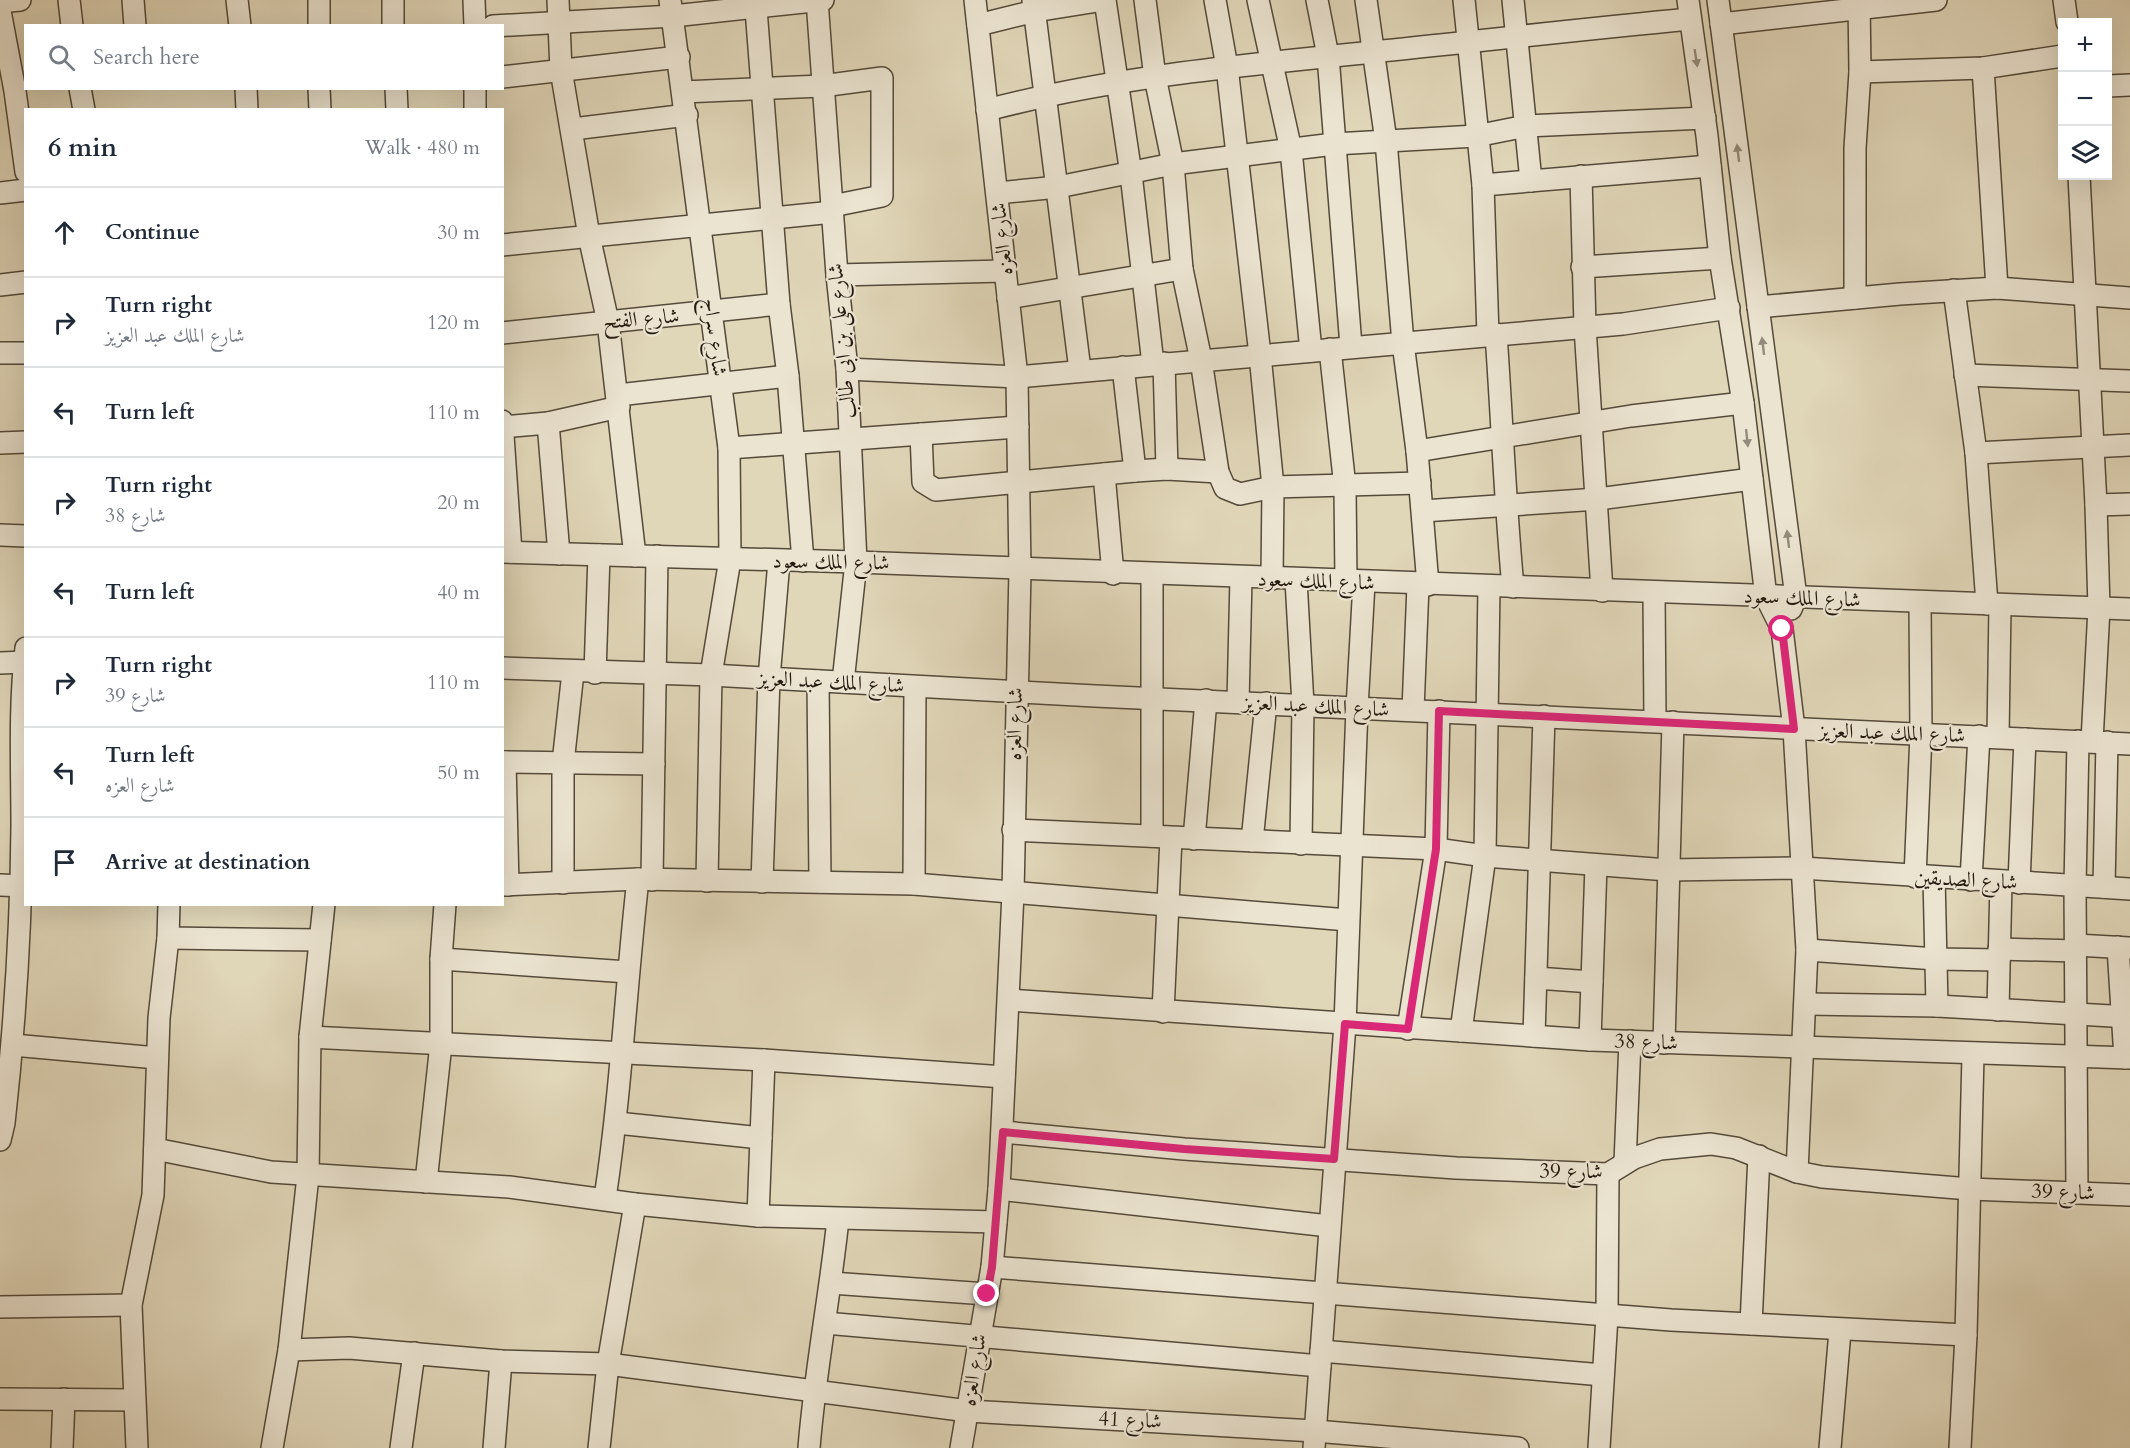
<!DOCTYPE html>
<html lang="en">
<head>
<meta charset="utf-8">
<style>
	body { margin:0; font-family:Cardo,Amiri,serif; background:#f6f6f7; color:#1f2937 }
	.controls { position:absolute; right:18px; top:18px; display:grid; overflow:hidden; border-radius:0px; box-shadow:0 6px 24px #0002 }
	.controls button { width:54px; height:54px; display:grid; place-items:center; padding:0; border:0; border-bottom:2px solid #e0e1e3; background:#fff; color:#1f2937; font:30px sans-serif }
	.stop { position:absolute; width:18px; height:18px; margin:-14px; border:4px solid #db2777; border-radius:50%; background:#fff }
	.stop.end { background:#db2777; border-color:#fff; box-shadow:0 2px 6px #0008 }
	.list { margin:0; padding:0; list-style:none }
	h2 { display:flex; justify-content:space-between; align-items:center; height:78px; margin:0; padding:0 24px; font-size:26px }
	h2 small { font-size:20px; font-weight:400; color:#747a83 }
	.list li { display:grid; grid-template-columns:39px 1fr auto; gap:18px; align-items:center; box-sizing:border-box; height:90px; padding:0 24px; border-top:2px solid #e0e1e3 }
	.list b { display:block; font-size:22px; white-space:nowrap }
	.list p { margin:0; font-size:20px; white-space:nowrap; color:#747a83 }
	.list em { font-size:20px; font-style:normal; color:#747a83 }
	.icon { flex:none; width:33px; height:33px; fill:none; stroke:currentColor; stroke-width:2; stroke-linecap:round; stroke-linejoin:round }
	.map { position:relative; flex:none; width:2130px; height:1448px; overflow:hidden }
	.search { position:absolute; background:#fff; box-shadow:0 6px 24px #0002; left:24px; top:24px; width:480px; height:66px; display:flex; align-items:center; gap:15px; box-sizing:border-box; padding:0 21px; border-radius:0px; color:#747a83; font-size:22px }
	.panel { position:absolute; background:#fff; box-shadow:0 6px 24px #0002; left:24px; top:108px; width:480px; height:798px; border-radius:0px }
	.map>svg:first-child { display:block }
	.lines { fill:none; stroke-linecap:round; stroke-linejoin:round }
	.street-casing { stroke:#544a3a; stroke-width:24 }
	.street { stroke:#ebe4d1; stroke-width:21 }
	.oneway { fill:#928a7a }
	.route { stroke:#db2777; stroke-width:8 }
	.labels { text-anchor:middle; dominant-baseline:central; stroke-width:4.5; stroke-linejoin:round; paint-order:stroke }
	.street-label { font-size:21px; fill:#261b10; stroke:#ebe4d1 }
</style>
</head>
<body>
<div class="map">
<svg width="2130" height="1448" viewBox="0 0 2130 1448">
	<rect width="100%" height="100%" fill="#e0d6b8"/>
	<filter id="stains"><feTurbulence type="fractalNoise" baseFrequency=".00333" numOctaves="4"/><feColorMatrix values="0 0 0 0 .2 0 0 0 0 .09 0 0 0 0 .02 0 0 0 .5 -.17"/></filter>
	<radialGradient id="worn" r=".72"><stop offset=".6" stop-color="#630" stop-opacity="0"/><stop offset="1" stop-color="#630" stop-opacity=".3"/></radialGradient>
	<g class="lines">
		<!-- street casing -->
		<g class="street-casing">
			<g id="street">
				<polyline points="69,0 72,26"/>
				<polyline points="133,0 135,26"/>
				<polyline points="237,0 240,26"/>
				<polyline points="393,0 393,26"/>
				<polyline points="474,0 475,26"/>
				<polyline points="558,0 561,70 589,236 608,322 635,556"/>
				<polyline points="670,0 729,448 730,559 711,675 707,881"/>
				<polyline points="817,0 837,275 847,369 856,562 843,682"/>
				<polyline points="1033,0 1080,370"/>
				<polyline points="1105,0 1131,174 1153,364"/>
				<polyline points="1145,0 1155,77 1173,164 1182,269 1201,360 1218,472 1225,488 1240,494 1273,487 1420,483"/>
				<polyline points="1215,0 1227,67 1260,355 1273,487 1272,579"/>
				<polyline points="1258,0 1291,150 1311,351"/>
				<polyline points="1317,0 1328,56 1351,346"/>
				<polyline points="1366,0 1386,141 1403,343 1417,451 1428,585"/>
				<polyline points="1464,0 1483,185 1488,335"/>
				<polyline points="1513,0 1531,181"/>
				<polyline points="1688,0 1707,136 1720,258 1743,403 1766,597 1782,629 1794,729 1807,950 1797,1172"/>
				<polyline points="1718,0 1796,597 1791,609"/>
				<polyline points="2064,0 2067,22"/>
				<polyline points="0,2 20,0"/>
				<polyline points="756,9 779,304 788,376 803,561"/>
				<polyline points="0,11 15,91 26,172"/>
				<polyline points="1721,24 1936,0"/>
				<polyline points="978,25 1035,11 1104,0"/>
				<polyline points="319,26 319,0"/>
				<polyline points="493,26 673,16 823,0"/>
				<polyline points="1983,68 1997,288"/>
				<polyline points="1860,72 1983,68 2062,56"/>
				<polyline points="502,77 679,57"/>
				<polyline points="2108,86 2130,85"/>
				<polyline points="80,88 84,110"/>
				<polyline points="246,88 247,110"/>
				<polyline points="319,88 320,110"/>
				<polyline points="396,88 397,110"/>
				<polyline points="475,88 475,110"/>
				<polyline points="683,92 822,86 882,78 882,196 832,206"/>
				<path d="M 987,110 C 1113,77 1243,65 1373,52 C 1479,41 1584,29 1690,19"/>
				<polyline points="573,129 687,115"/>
				<polyline points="1581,176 1585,327 1602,591"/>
				<polyline points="2079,176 2096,505 2099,608 2092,741"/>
				<polyline points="1483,185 1710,166"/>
				<polyline points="0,193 26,190"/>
				<polyline points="997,193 1058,187 1173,164 1334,144 1476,136 1526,126 1705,118"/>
				<polyline points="502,245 833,212"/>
				<polyline points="1582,267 1720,258"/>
				<polyline points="837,275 1005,271"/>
				<polyline points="0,285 26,282"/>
				<polyline points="1954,290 1976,453 1987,604"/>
				<polyline points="1008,298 1182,269"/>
				<polyline points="1855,298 1855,148 1860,72 1859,0"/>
				<polyline points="1758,307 1900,294 1997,288 2130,298"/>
				<polyline points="502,333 779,304"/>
				<path d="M 1496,334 C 1502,419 1505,503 1513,587"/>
				<polyline points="1330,349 1345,487 1346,582"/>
				<polyline points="0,353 26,353"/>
				<polyline points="1164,363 1167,469"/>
				<polyline points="1123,367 1135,471"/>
				<polyline points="847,369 1017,377 1623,324 1729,308"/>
				<polyline points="1965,375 2130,381"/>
				<polyline points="618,395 788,376"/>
				<polyline points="502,421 511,552"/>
				<polyline points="548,423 559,554"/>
				<polyline points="502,427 548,423 619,407"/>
				<polyline points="921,434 923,482 936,490 1135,471 1167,469 1218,472"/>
				<polyline points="0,443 26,442"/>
				<polyline points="729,448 1018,427"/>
				<polyline points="1417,451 1631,416 1743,403"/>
				<polyline points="1976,453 2130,445"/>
				<polyline points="1104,474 1113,574"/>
				<polyline points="2096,505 2130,504"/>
				<polyline points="1423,511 1598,499 1752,479"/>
				<polyline points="0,535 26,536"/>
				<polyline points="502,552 856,562 2130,609"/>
				<polyline points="1152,575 1152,836"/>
				<polyline points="1296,580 1303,705 1301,844"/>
				<polyline points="1654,593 1655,721"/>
				<polyline points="0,663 26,662"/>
				<polyline points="502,668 711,675 1095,696 2130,744"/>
				<polyline points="595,673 599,555"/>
				<polyline points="818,681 820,882"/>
				<polyline points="1238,702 1241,578"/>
				<polyline points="1413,710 1418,585"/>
				<polyline points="1998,737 2000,605"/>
				<polyline points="502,762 654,764"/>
				<polyline points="505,762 508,885"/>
				<polyline points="1013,830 1436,849 1485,856 1668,870 1802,868 2130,889"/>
				<polyline points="1194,839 1206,700"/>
				<polyline points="1252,841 1266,703"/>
				<polyline points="1915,877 1921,734 1920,602"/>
				<polyline points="1934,877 1937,1006"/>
				<polyline points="652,880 657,556"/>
				<polyline points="1971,880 1979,736"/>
				<polyline points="762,882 769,678 779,561"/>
				<polyline points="563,883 563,763 573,672"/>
				<polyline points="2019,883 2025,739"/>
				<polyline points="914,884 915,687"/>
				<polyline points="0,885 26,886"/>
				<polyline points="502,885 638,879 914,884 1348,920"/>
				<polyline points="2104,887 2107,742"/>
				<polyline points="168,938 320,940"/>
				<polyline points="2076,945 2129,948"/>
				<polyline points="2118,947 2125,1058"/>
				<polyline points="1999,949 2076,951"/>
				<polyline points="1807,950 1936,959 1999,960"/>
				<polyline points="441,959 628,972"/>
				<polyline points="1536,978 1592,982"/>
				<polyline points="1009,1000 1590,1040 2130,1058"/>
				<polyline points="1806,1004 1937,1006 2130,1017"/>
				<polyline points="1998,1010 2001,882"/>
				<polyline points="1163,1012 1171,838"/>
				<polyline points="1408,1029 1436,849 1439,711"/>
				<polyline points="1461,1031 1485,856 1489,586"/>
				<polyline points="1534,1036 1544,716"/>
				<polyline points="310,1037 764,1060 1004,1077"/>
				<polyline points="1590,1040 1596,865"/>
				<polyline points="1664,1043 1673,722"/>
				<polyline points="13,1045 157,1058"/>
				<polyline points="617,1123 761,1138"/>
				<polyline points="1003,1132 1184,1149 1456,1168 1608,1174 1634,1158 1660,1149 1711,1144 1736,1148 1797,1172 1822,1177 1970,1189 2130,1195"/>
				<path d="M 0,1140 L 4,1123 C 15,1025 21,926 22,826 C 22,767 19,708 26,648"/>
				<polyline points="155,1149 271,1172 509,1187 635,1204 758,1216 996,1222"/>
				<polyline points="1625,1163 1630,1041"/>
				<polyline points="426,1182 441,1044 441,959 445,904"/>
				<polyline points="999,1189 1329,1226"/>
				<polyline points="2077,1193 2075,886 2078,741"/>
				<path d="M 605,1198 C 621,1093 626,985 638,879"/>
				<polyline points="758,1216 764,1060"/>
				<polyline points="992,1267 1671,1320 1966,1335"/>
				<polyline points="831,1283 987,1294"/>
				<polyline points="0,1307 131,1305"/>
				<polyline points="825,1323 1320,1366"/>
				<polyline points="1751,1324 1759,1156"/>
				<polyline points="289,1350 308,1176 310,1037 324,904"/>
				<polyline points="1321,1351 1603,1375"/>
				<polyline points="0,1399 134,1400"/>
				<polyline points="62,1448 64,1399"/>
				<polyline points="137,1448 131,1305 153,1195 159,1018 168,938 169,904"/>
				<polyline points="272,1448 289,1350 349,1348 501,1361 608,1364 968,1411 1315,1431 1518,1448"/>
				<polyline points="401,1448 414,1353"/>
				<polyline points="494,1448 501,1361"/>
				<polyline points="599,1448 608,1364 635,1204"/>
				<path d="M 809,1448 C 815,1371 830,1296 838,1219"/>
				<polyline points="961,1448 992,1267 999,1189 1013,893 1020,570 1017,377 975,0"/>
				<polyline points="1314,1448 1345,1024 1357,708 1364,583"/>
				<polyline points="1599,1448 1607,1316 1608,1174"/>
				<polyline points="1830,1448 1840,1331"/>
				<polyline points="1960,1448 1966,1335 1973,1055"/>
			</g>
		</g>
		<!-- street -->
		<use href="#street" class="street"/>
	</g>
	<!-- one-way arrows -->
	<defs><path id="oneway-solid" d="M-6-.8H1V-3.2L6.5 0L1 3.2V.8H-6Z" transform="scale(1.5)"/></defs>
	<g class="oneway">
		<use href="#oneway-solid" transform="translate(1696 58) rotate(81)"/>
		<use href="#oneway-solid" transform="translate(1738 153) rotate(-97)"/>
		<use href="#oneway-solid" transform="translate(1763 346) rotate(-97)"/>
		<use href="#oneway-solid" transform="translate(1747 438) rotate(84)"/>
		<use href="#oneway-solid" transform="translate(1788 539) rotate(-97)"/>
	</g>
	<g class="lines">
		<!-- route -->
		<polyline class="route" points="987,1294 992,1267 1003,1132 1184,1149 1334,1159 1345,1024 1408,1029 1436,849 1439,711 1794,729 1782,629"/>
	</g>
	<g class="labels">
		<!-- street labels -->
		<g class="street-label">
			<text transform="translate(1002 239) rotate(-96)">شارع العزه</text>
			<text transform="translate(641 319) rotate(-5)">شارع الفتح</text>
			<text transform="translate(715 337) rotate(83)">شارع سراج</text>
			<text transform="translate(842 341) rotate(-95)">شارع على بن ابى طالب</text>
			<text transform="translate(831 562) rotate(1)">شارع الملك سعود</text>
			<text transform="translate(1316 581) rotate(2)">شارع الملك سعود</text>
			<text transform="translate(1802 598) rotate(2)">شارع الملك سعود</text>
			<text transform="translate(831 682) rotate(3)">شارع الملك عبد العزيز</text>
			<text transform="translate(1316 706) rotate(3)">شارع الملك عبد العزيز</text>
			<text transform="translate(1015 724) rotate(-89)">شارع العزه</text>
			<text transform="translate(1892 733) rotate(2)">شارع الملك عبد العزيز</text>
			<text transform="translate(1966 880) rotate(3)">شارع الصديقين</text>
			<text transform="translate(1646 1042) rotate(2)">شارع 38</text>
			<text x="1571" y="1171">شارع 39</text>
			<text transform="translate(2063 1192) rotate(2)">شارع 39</text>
			<text transform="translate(974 1370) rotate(-81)">شارع العزه</text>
			<text transform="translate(1130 1420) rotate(3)">شارع 41</text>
		</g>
	</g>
	<rect width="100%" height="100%" filter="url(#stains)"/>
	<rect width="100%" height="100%" fill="url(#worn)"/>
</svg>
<div class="controls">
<button>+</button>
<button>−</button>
<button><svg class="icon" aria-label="layers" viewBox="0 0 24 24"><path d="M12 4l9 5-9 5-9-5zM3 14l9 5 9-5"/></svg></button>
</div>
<div class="stop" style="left:1782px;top:629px"></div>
<div class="stop end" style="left:987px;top:1294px"></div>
<div class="search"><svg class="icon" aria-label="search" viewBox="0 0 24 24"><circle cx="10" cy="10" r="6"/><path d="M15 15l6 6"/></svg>Search here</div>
<section class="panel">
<h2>6 min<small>Walk · 480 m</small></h2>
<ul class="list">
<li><svg class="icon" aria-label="ahead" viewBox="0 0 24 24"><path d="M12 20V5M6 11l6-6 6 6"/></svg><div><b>Continue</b></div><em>30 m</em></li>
<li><svg class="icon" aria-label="right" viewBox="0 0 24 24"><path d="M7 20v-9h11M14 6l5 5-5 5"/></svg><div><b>Turn right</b><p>شارع الملك عبد العزيز</p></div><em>120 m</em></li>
<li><svg class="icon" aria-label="left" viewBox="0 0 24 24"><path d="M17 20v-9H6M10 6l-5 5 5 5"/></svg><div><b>Turn left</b></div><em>110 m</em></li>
<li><svg class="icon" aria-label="right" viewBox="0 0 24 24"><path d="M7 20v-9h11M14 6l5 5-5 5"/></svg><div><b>Turn right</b><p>شارع 38</p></div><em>20 m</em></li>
<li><svg class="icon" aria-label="left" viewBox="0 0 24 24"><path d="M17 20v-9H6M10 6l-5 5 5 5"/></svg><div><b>Turn left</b></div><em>40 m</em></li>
<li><svg class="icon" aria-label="right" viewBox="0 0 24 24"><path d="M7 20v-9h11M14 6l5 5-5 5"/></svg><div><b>Turn right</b><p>شارع 39</p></div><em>110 m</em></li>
<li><svg class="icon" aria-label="left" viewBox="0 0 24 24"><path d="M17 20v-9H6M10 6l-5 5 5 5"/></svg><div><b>Turn left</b><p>شارع العزه</p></div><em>50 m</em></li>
<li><svg class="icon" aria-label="arrive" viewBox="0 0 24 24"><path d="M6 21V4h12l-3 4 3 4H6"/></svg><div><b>Arrive at destination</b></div></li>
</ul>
</section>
</div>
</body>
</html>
